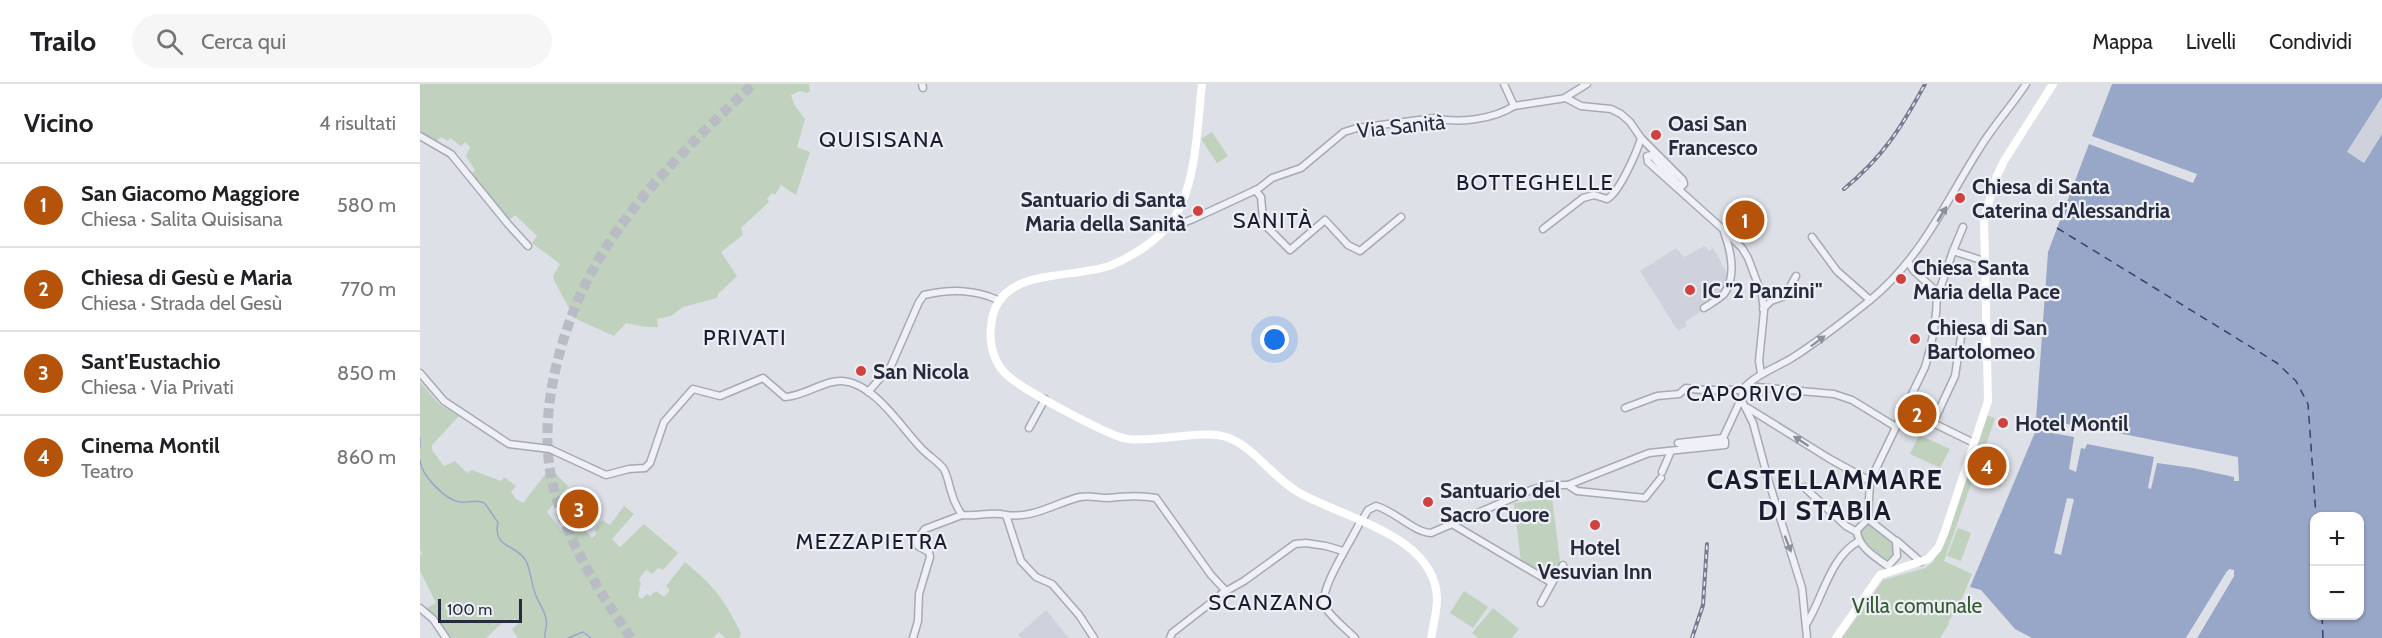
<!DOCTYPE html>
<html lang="it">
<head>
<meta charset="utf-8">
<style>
	body { margin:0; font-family:Cabin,sans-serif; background:#f6f6f6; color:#202124 }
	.controls { position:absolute; right:18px; bottom:18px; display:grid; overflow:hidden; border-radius:12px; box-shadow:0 2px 4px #0004 }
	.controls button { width:54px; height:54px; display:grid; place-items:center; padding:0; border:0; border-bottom:2px solid #e0e0e0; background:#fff; color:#202124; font:30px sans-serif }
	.scale { position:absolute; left:18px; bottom:15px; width:84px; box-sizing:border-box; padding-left:6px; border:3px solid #272b3e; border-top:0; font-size:16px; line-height:21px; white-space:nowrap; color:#272b3e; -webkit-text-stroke:4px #edeff5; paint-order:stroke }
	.you { position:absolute; left:855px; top:256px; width:21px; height:21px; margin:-15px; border:4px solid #fff; border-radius:50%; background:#1a73e8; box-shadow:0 0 0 9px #1a73e833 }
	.badge { display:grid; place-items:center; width:39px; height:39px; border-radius:50%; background:#b45309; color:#fff; font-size:20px; font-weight:700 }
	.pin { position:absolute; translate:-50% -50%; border:3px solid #fff; box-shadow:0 2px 6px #0006 }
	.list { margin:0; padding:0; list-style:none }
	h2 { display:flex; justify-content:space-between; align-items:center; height:78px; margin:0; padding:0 24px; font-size:26px }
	h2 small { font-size:20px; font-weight:400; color:#757577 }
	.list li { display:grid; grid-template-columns:39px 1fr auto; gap:18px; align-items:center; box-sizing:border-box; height:84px; padding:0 24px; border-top:2px solid #e0e0e0 }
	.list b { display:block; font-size:22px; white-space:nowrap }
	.list p { margin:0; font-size:20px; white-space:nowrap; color:#757577 }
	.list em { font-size:20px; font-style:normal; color:#757577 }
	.icon { flex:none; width:33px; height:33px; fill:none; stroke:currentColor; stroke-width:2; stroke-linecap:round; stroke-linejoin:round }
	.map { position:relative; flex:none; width:1962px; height:554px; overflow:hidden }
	header { display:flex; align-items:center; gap:36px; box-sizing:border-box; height:84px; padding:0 30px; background:#fff; border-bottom:2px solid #e0e0e0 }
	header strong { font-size:28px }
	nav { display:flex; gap:33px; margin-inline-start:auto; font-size:21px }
	.search { width:420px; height:54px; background:#f6f6f6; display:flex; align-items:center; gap:15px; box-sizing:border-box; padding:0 21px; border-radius:33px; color:#757577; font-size:22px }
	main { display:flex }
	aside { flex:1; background:#fff }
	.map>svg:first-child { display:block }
	.built { fill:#cfd2dc }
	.green { fill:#c0d2be }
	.water { fill:#98a7c8; fill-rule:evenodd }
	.pier { fill:#dde0e7 }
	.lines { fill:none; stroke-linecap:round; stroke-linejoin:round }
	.stream { stroke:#98a7c8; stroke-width:1.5 }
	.ferry { stroke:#304373; stroke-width:1.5; stroke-dasharray:8 6; stroke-linecap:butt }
	.highway-tunnel { stroke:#b9bcc5; stroke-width:10; stroke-dasharray:10 5; stroke-linecap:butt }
	.street-casing { stroke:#a6aab4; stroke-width:9 }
	.street { stroke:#f0f1f6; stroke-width:6 }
	.secondary { stroke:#fff; stroke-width:8 }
	.rail-casing { stroke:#777c91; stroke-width:4 }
	.rail { stroke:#edeff5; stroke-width:1.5; stroke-dasharray:4.5; stroke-linecap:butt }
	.oneway { fill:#8c8e9a }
	.poi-dot { fill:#cf4240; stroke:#edeff5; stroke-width:2 }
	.labels { text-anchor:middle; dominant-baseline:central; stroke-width:4.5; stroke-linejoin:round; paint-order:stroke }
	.poi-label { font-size:21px; font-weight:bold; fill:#272b3e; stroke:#edeff5; text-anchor:start }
	.street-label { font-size:21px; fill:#272b3e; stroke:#edeff5 }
	.park-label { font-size:21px; fill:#345a34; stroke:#edeff5 }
	.neighbourhood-label { font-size:22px; letter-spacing:1.5px; fill:#191d2f; stroke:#edeff5 }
	.district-label { font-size:27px; font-weight:bold; letter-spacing:1.5px; fill:#191d2f; stroke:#edeff5 }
</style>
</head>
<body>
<header>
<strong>Trailo</strong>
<div class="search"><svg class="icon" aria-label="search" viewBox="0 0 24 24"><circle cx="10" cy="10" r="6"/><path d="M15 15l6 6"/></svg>Cerca qui</div>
<nav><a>Mappa</a><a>Livelli</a><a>Condividi</a></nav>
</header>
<main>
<aside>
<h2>Vicino<small>4 risultati</small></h2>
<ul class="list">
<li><span class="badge">1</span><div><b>San Giacomo Maggiore</b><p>Chiesa · Salita Quisisana</p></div><em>580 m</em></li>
<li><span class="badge">2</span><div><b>Chiesa di Gesù e Maria</b><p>Chiesa · Strada del Gesù</p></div><em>770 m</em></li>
<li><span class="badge">3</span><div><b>Sant'Eustachio</b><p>Chiesa · Via Privati</p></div><em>850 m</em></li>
<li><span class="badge">4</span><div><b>Cinema Montil</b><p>Teatro</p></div><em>860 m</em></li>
</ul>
</aside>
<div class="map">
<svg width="1962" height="554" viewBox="0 0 1962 554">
	<rect width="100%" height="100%" fill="#dde0e7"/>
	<!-- built -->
	<g class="built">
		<polygon points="1962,13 1962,50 1944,79 1927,69"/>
		<polygon points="1285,162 1289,167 1293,164 1313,200 1304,212 1265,238 1267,242 1258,247 1220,187 1256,164 1264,173"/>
		<polygon points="626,526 649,554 601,554 598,551"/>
	</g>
	<!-- green -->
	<g class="green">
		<polygon points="0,0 389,0 390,7 387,9 380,7 371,11 374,20 385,35 377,63 390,68 376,111 361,101 355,111 352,109 347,115 349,118 321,144 323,151 301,168 317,192 298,210 297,214 263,223 251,232 237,235 238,243 225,243 206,239 194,252 154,234 134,196 133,192 140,180 112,159 117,152 95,131 87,138 43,81 53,89 55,86 46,72 50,63 45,58 41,62 30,54 28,57 21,53 17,57 0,50"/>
		<polygon points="792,48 808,72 797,79 781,55"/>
		<path d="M 0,298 L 19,320 L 39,332 L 12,361 L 12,366 L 24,382 L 35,377 L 47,389 L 52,386 L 81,397 L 84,393 L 96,402 L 91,408 L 96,415 L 103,419 L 130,384 L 148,402 L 127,428 L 146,452 L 159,439 L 172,454 L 177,449 L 174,446 L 182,436 L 190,441 L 204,422 L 214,430 L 192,455 L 200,463 L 224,440 L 258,469 L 243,486 L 238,484 L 232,490 L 226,486 L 219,495 L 221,499 L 218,512 L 222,515 L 227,510 L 230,512 L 236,507 L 244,513 L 250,506 L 246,502 L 265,478 C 296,504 303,514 321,549 L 319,554 L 305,554 L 299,548 L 293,554 L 98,554 L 92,545 L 99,539 L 95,534 L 90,538 L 86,535 L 66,554 L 28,554 L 5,525 L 16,519 L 0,487 L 0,471 L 2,470 L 0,465 Z"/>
		<polygon points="1566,331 1575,334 1560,379 1565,390 1583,397 1580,403 1554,392 1524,477 1552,490 1539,522 1528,538 1529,540 1520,554 1422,554 1463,496 1505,484 1513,478 1519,467"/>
		<polygon points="1499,351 1530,365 1520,384 1490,370"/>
		<polygon points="1132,414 1141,484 1117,487 1101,478 1094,419"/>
		<polygon points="1451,439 1474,459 1474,471 1466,479 1441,459 1438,451 1444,441"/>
		<polygon points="1538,444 1551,449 1541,477 1527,472"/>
		<polygon points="1044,507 1068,523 1053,544 1030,529"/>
		<polygon points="1073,524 1099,545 1092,554 1058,554 1052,549"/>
	</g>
	<!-- water -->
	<path class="water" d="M 1692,0 L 1962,0 L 1962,13 L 1927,68 L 1944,79 L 1962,50 L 1962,554 L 1777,554 L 1814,492 L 1814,488 L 1807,487 L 1766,554 L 1612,554 L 1595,545 L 1561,506 L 1550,503 L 1616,346 L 1654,353 L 1649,385 L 1656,388 L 1661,364 L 1665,365 L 1667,360 L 1734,373 L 1728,404 L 1731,405 L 1737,379 L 1773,384 L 1814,393 L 1814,397 L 1819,397 L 1818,373 L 1678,345 L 1616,335 L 1628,168 L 1669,60 L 1773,99 L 1777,90 L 1672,52 ZM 1894,432 L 1940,432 L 1940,532 L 1894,532 Z"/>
	<!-- pier -->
	<g class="pier">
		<polygon points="1647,414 1654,415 1641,471 1634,469"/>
		<polygon points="1809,485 1814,486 1814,492 1777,554 1774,554 1811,488 1770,554 1766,554"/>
	</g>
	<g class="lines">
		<!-- stream -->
		<g class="stream">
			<polyline points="0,354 0,363"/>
			<path d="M 0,376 C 1,391 25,416 40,418 C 47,419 58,415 64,419 C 69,423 73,433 78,438 C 72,465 96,459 106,477 C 111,487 111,499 115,509 C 118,518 125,527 126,535 C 128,542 124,548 125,554"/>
			<polyline points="148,554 163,548 171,554"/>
		</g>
		<!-- ferry -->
		<g class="ferry">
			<polyline points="1637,144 1857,279 1876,297 1888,320 1896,432"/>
			<polyline points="1902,532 1903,554"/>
		</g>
		<!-- highway-tunnel -->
		<path class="highway-tunnel" d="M 211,554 C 183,513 154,469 139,422 C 124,380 125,335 134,292 C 162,161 240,89 333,0"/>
		<!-- street casing -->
		<g class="street-casing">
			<g id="street">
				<polyline points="502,0 503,4"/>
				<polyline points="1084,0 1094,22 1146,14 1161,22 1191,25 1201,30 1210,38 1221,54 1263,96 1264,100 1261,103 1231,71 1227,72 1228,78 1305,147 1322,164 1328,174 1342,211 1344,227 1339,277 1341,289"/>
				<polyline points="1146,13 1167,0"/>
				<polyline points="0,52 31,70 88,140 108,162"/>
				<polyline points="835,106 841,113 843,135 847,143 870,166 905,136 928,161 940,167 981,133"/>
				<path d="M 748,141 L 758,141 L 773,135 L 838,105 L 852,94 L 881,84 L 924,48 L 937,44 L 1015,34 C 1038,40 1074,35 1094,22"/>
				<path d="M 1123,145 L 1163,114 L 1174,111 L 1187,115 C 1199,109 1217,68 1221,54"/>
				<polyline points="1392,153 1417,187 1450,216"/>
				<polyline points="1533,167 1543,143"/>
				<polyline points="1488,178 1494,187 1517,208"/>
				<polyline points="1517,208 1521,202 1533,167 1564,177"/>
				<path d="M 1284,224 C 1290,220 1299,215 1304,210 C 1317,192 1311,167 1304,148"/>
				<polyline points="1343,225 1351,217 1365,212 1376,192"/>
				<polyline points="1541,253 1535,292 1513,339 1554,359"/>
				<path d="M 0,289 L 24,317 L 89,360 L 130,365 L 186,391 L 209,385 L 225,384 L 230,379 L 244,338 L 273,305 L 300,312 L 343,294 L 365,313 C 385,312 404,296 422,297 C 455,299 482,345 502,365 C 509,372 517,377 523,384 C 528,391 529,403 532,410 C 534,418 538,425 542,431 C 557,433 571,427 586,431 L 601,477 L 616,493 L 632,500 L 659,531 L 674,554"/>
				<polyline points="1326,302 1414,310 1432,316 1476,343"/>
				<path d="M 448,308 L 471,282 L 499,218 L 504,211 C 530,205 553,205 578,216"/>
				<polyline points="1491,312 1519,326"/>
				<path d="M 1205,324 L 1237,312 L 1259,310 L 1266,304 C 1285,308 1304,305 1324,306"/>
				<polyline points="1328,324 1410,375 1450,397"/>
				<polyline points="609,344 625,315"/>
				<polyline points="1242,388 1251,367"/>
				<polyline points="1148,401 1157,407 1225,414 1241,394"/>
				<polyline points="1384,403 1426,442 1437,448"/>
				<path d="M 586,431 C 613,435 635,419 660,413 C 669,411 678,414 688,414 C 705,412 719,411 736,414 L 791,491 L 805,506"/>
				<path d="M 1448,435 L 1450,397 L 1505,283 C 1513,258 1517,235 1517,208"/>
				<path d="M 1448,435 L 1476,457 L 1477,472 L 1468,482 C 1455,473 1437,462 1437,446 Z"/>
				<path d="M 941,438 L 948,426 L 956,422 C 975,427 993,448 1011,449 L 1111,406 L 1128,401 L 1148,401 L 1229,369 L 1305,361 L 1305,357 L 1260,360 L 1258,359 L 1303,354 L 1321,315"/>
				<polyline points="1032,440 1132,499 1121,519"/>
				<polyline points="1477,457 1501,478"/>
				<polyline points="1132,499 1143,481"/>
				<polyline points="801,510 824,497 875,460 886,459 906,462 923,467"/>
				<polyline points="0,524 13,535 26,554"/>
				<path d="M 1387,539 C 1403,513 1410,473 1439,457"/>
				<polyline points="493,554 498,537 499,510 510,473 509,468 498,462 497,456 505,445 542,431"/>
				<polyline points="750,554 752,549 797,514"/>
				<path d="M 935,554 C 926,545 912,534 905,523 C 897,507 933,455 940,438"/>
				<path d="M 1387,554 L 1382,504 L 1348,395 L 1333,339 L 1321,315 C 1323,308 1324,303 1329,299 C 1342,288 1357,283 1372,274 C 1399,257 1424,237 1449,217 C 1500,176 1524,121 1558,67 C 1572,43 1591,23 1606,0"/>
			</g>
		</g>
		<!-- street -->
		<use href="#street" class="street"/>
		<!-- secondary -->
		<g class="secondary">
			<path d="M 782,0 C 777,42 777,102 752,137 C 737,157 712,173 689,182 C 648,196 575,182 571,243 C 569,258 573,276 584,288 C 595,302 690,353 708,355 C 738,359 785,344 809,354 C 836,365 852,393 878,408 C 922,434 1016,451 1017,515 C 1017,528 1013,542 1011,554"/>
			<polyline points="1416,554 1460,491 1508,475 1518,464 1524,450 1568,317 1564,135 1576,94 1584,77 1633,0"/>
		</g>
		<!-- rail casing -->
		<g class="rail-casing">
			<g id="rail">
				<path d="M 1424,105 C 1463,73 1481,44 1505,0"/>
				<polyline points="1272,554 1283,521 1287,460"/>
			</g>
		</g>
		<!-- rail -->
		<use href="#rail" class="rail"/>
	</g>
	<!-- one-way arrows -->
	<defs><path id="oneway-solid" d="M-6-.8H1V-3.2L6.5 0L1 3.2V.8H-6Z" transform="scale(1.5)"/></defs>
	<g class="oneway">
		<use href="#oneway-solid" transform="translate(1522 130) rotate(-59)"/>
		<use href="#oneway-solid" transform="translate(1398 257) rotate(-37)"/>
		<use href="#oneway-solid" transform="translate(1381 357) rotate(-147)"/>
		<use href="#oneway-solid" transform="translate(1368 460) rotate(69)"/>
	</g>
	<!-- markers -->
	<g class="poi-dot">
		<circle cx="1236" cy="51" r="6"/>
		<circle cx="1540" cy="114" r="6"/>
		<circle cx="778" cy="127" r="6"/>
		<circle cx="1481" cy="195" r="6"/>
		<circle cx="1270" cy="206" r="6"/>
		<circle cx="1495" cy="255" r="6"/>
		<circle cx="441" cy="287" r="6"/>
		<circle cx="1583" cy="339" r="6"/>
		<circle cx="1008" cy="418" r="6"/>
		<circle cx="1175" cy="441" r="6"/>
	</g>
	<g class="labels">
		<!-- poi labels -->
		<g class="poi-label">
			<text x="1248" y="39">Oasi San<tspan x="1248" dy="24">Francesco</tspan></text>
			<text x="1552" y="102">Chiesa di Santa<tspan x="1552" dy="24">Caterina d'Alessandria</tspan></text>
			<text x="766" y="115" text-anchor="end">Santuario di Santa<tspan x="766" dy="24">Maria della Sanità</tspan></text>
			<text x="1493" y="183">Chiesa Santa<tspan x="1493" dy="24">Maria della Pace</tspan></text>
			<text x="1282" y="206">IC "2 Panzini"</text>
			<text x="1507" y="243">Chiesa di San<tspan x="1507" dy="24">Bartolomeo</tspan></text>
			<text x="453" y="287">San Nicola</text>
			<text x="1595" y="339">Hotel Montil</text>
			<text x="1020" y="406">Santuario del<tspan x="1020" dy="24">Sacro Cuore</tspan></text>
			<text x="1175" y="463" text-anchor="middle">Hotel<tspan x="1175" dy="24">Vesuvian Inn</tspan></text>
		</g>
		<!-- street labels -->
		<g class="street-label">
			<text transform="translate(981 42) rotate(-6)">Via Sanità</text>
		</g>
		<!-- park labels -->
		<g class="park-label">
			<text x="1497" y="521">Villa comunale</text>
		</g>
		<!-- neighbourhood labels -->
		<g class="neighbourhood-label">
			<text x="462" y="55">QUISISANA</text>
			<text x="1115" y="98">BOTTEGHELLE</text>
			<text x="853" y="136">SANITÀ</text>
			<text x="325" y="253">PRIVATI</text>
			<text x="1325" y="309">CAPORIVO</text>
			<text x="452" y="457">MEZZAPIETRA</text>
			<text x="851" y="518">SCANZANO</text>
		</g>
		<!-- district labels -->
		<g class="district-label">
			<text x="1405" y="395">CASTELLAMMARE<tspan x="1405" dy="31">DI STABIA</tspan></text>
		</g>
	</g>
</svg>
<div class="controls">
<button>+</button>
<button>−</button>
</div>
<div class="scale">100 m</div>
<div class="you"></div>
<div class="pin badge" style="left:1325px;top:136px">1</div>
<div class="pin badge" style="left:1497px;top:330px">2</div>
<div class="pin badge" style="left:159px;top:425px">3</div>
<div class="pin badge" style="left:1567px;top:382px">4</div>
</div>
</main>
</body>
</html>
